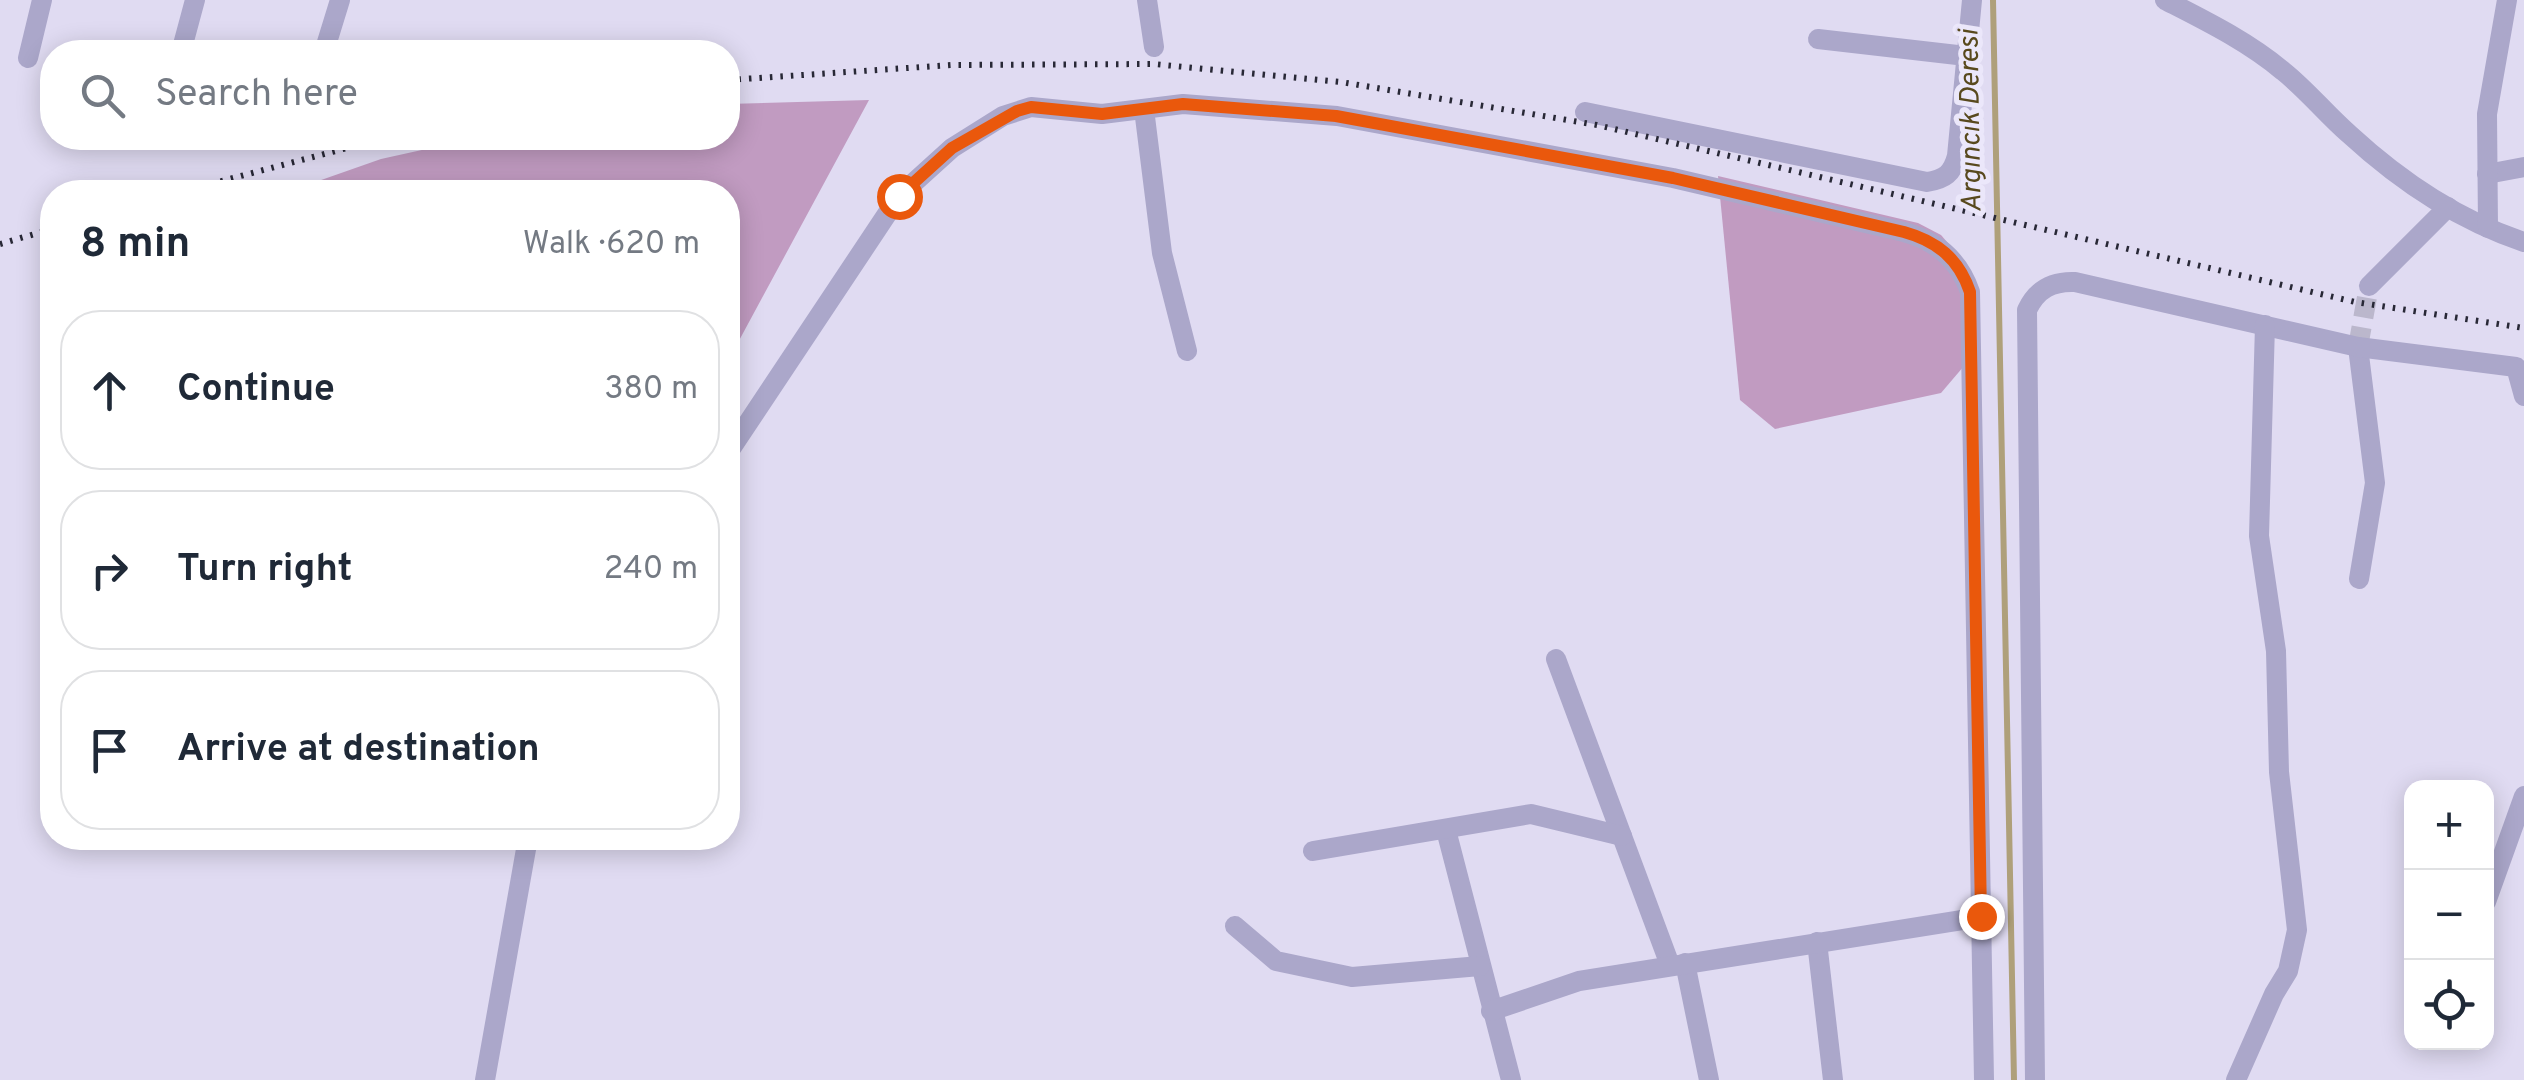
<!DOCTYPE html>
<html lang="en">
<head>
<meta charset="utf-8">
<style>
	body { margin:0; font-family:Overpass,sans-serif; background:#f2f2f3; color:#1f2937 }
	.controls { position:absolute; right:30px; bottom:30px; display:grid; overflow:hidden; border-radius:20px; box-shadow:0 5px 25px #0003 }
	.controls button { width:90px; height:90px; display:grid; place-items:center; padding:0; border:0; border-bottom:2px solid #e0e1e3; background:#fff; color:#1f2937; font:50px sans-serif }
	.stop { position:absolute; width:30px; height:30px; margin:-22px; border:8px solid #ea580c; border-radius:50%; background:#fff }
	.stop.end { background:#ea580c; border-color:#fff; box-shadow:0 2px 10px #0008 }
	.list { margin:0; padding:0; list-style:none }
	h2 { display:flex; justify-content:space-between; align-items:center; height:130px; margin:0; padding:0 40px; font-size:42px }
	h2 small { font-size:32px; font-weight:400; color:#747a83 }
	.list li { display:grid; grid-template-columns:65px 1fr auto; gap:30px; align-items:center; box-sizing:border-box; height:160px; margin:0 20px 20px; padding:0 20px; border:2px solid #e0e1e3; border-radius:40px }
	.list b { display:block; font-size:38px; white-space:nowrap }
	.list em { font-size:32px; font-style:normal; color:#747a83 }
	.icon { flex:none; width:55px; height:55px; fill:none; stroke:currentColor; stroke-width:2; stroke-linecap:round; stroke-linejoin:round }
	.map { position:relative; flex:none; width:2524px; height:1080px; overflow:hidden }
	.search { position:absolute; background:#fff; box-shadow:0 5px 25px #0003; left:40px; top:40px; width:700px; height:110px; display:flex; align-items:center; gap:25px; box-sizing:border-box; padding:0 35px; border-radius:40px; color:#747a83; font-size:38px }
	.panel { position:absolute; background:#fff; box-shadow:0 5px 25px #0003; left:40px; top:180px; width:700px; height:670px; border-radius:40px }
	.map>svg:first-child { display:block }
	.grass { fill:#c19bc1 }
	.lines { fill:none; stroke-linecap:round; stroke-linejoin:round }
	.stream { stroke:#afa07a; stroke-width:6 }
	.minor-tunnel { stroke:#bbb7cc; stroke-width:20; stroke-dasharray:20 10; stroke-linecap:butt }
	.minor { stroke:#aba7ca; stroke-width:20 }
	.rail { stroke:#282836; stroke-width:6; stroke-dasharray:2.5 8; stroke-linecap:butt }
	.route { stroke:#ea580c; stroke-width:12 }
	.labels { text-anchor:middle; dominant-baseline:central; stroke-width:10; stroke-linejoin:round; paint-order:stroke }
	.water-label { font-size:28px; font-style:italic; fill:#58491d; stroke:#ebe7fa }
</style>
</head>
<body>
<div class="map">
<svg width="2524" height="1080" viewBox="0 0 2524 1080">
	<rect width="100%" height="100%" fill="#e0dbf2"/>
	<!-- grass -->
	<g class="grass">
		<polygon points="869,100 728,361 728,192 287,192 381,159 476,138 728,138 728,104"/>
		<polygon points="1718,176 1918,223 1941,235 1960,257 1964,366 1941,393 1775,429 1740,400"/>
	</g>
	<g class="lines">
		<!-- stream -->
		<polyline class="stream" points="1993,0 2014,1080"/>
		<!-- minor-tunnel -->
		<polyline class="minor-tunnel" points="2358,347 2369,286"/>
		<!-- minor -->
		<g class="minor">
			<polyline points="1147,0 1154,47"/>
			<path d="M 2165,0 C 2206,21 2247,41 2283,71 C 2307,90 2326,114 2349,134 C 2400,181 2458,220 2524,242"/>
			<polyline points="1818,39 1966,56"/>
			<polyline points="181,52 195,0"/>
			<polyline points="324,52 340,0"/>
			<polyline points="28,58 42,0"/>
			<polyline points="1144,109 1162,253 1187,351"/>
			<path d="M 1585,112 L 1927,182 C 1945,179 1952,174 1957,156 L 1972,0"/>
			<polyline points="2487,174 2524,167"/>
			<polyline points="2488,228 2487,114 2507,0"/>
			<polyline points="2369,286 2448,207"/>
			<polyline points="2358,347 2375,483 2359,579"/>
			<path d="M 728,453 L 899,196 L 952,148 L 1003,116 L 1031,107 L 1102,114 L 1183,104 L 1337,116 L 1673,178 L 1904,232 C 1937,241 1959,260 1970,292 L 1984,1080"/>
			<polyline points="1556,659 1670,965"/>
			<polyline points="1446,830 1511,1080"/>
			<polyline points="1313,851 1531,814 1622,836"/>
			<polyline points="2486,902 2524,796"/>
			<polyline points="1235,926 1276,961 1352,977 1480,966"/>
			<polyline points="1817,942 1833,1080"/>
			<polyline points="1685,963 1709,1080"/>
			<polyline points="1491,1011 1579,981 1981,917"/>
			<polyline points="485,1080 528,838"/>
			<path d="M 2035,1080 L 2027,310 C 2037,289 2052,281 2075,282 L 2358,347 L 2516,367 L 2524,396"/>
			<polyline points="2236,1080 2274,994 2288,971 2297,930 2279,772 2276,651 2259,536 2265,325"/>
		</g>
		<!-- rail -->
		<g class="rail">
			<polyline points="728,80 952,65 1154,64 1341,82 1597,125 2355,302 2524,328"/>
			<polyline points="180,192 385,138"/>
			<polyline points="0,244 52,229"/>
		</g>
	</g>
	<g class="lines">
		<!-- route -->
		<path class="route" d="M 899,196 L 952,148 L 1017,111 L 1031,107 L 1102,114 L 1183,104 L 1336,116 L 1673,178 L 1904,232 C 1937,241 1959,259 1970,292 L 1981,916"/>
	</g>
	<g class="labels">
		<!-- water labels -->
		<g class="water-label">
			<text transform="translate(1972 121) rotate(-91)">Argıncık Deresi</text>
		</g>
	</g>
</svg>
<div class="controls">
<button>+</button>
<button>−</button>
<button><svg class="icon" aria-label="locate" viewBox="0 0 24 24"><circle cx="12" cy="12" r="6"/><path d="M12 2v4M12 18v4M2 12h4M18 12h4"/></svg></button>
</div>
<div class="stop" style="left:899px;top:196px"></div>
<div class="stop end" style="left:1981px;top:916px"></div>
<div class="search"><svg class="icon" aria-label="search" viewBox="0 0 24 24"><circle cx="10" cy="10" r="6"/><path d="M15 15l6 6"/></svg>Search here</div>
<section class="panel">
<h2>8 min<small>Walk · 620 m</small></h2>
<ul class="list">
<li><svg class="icon" aria-label="ahead" viewBox="0 0 24 24"><path d="M12 20V5M6 11l6-6 6 6"/></svg><div><b>Continue</b></div><em>380 m</em></li>
<li><svg class="icon" aria-label="right" viewBox="0 0 24 24"><path d="M7 20v-9h11M14 6l5 5-5 5"/></svg><div><b>Turn right</b></div><em>240 m</em></li>
<li><svg class="icon" aria-label="arrive" viewBox="0 0 24 24"><path d="M6 21V4h12l-3 4 3 4H6"/></svg><div><b>Arrive at destination</b></div></li>
</ul>
</section>
</div>
</body>
</html>
